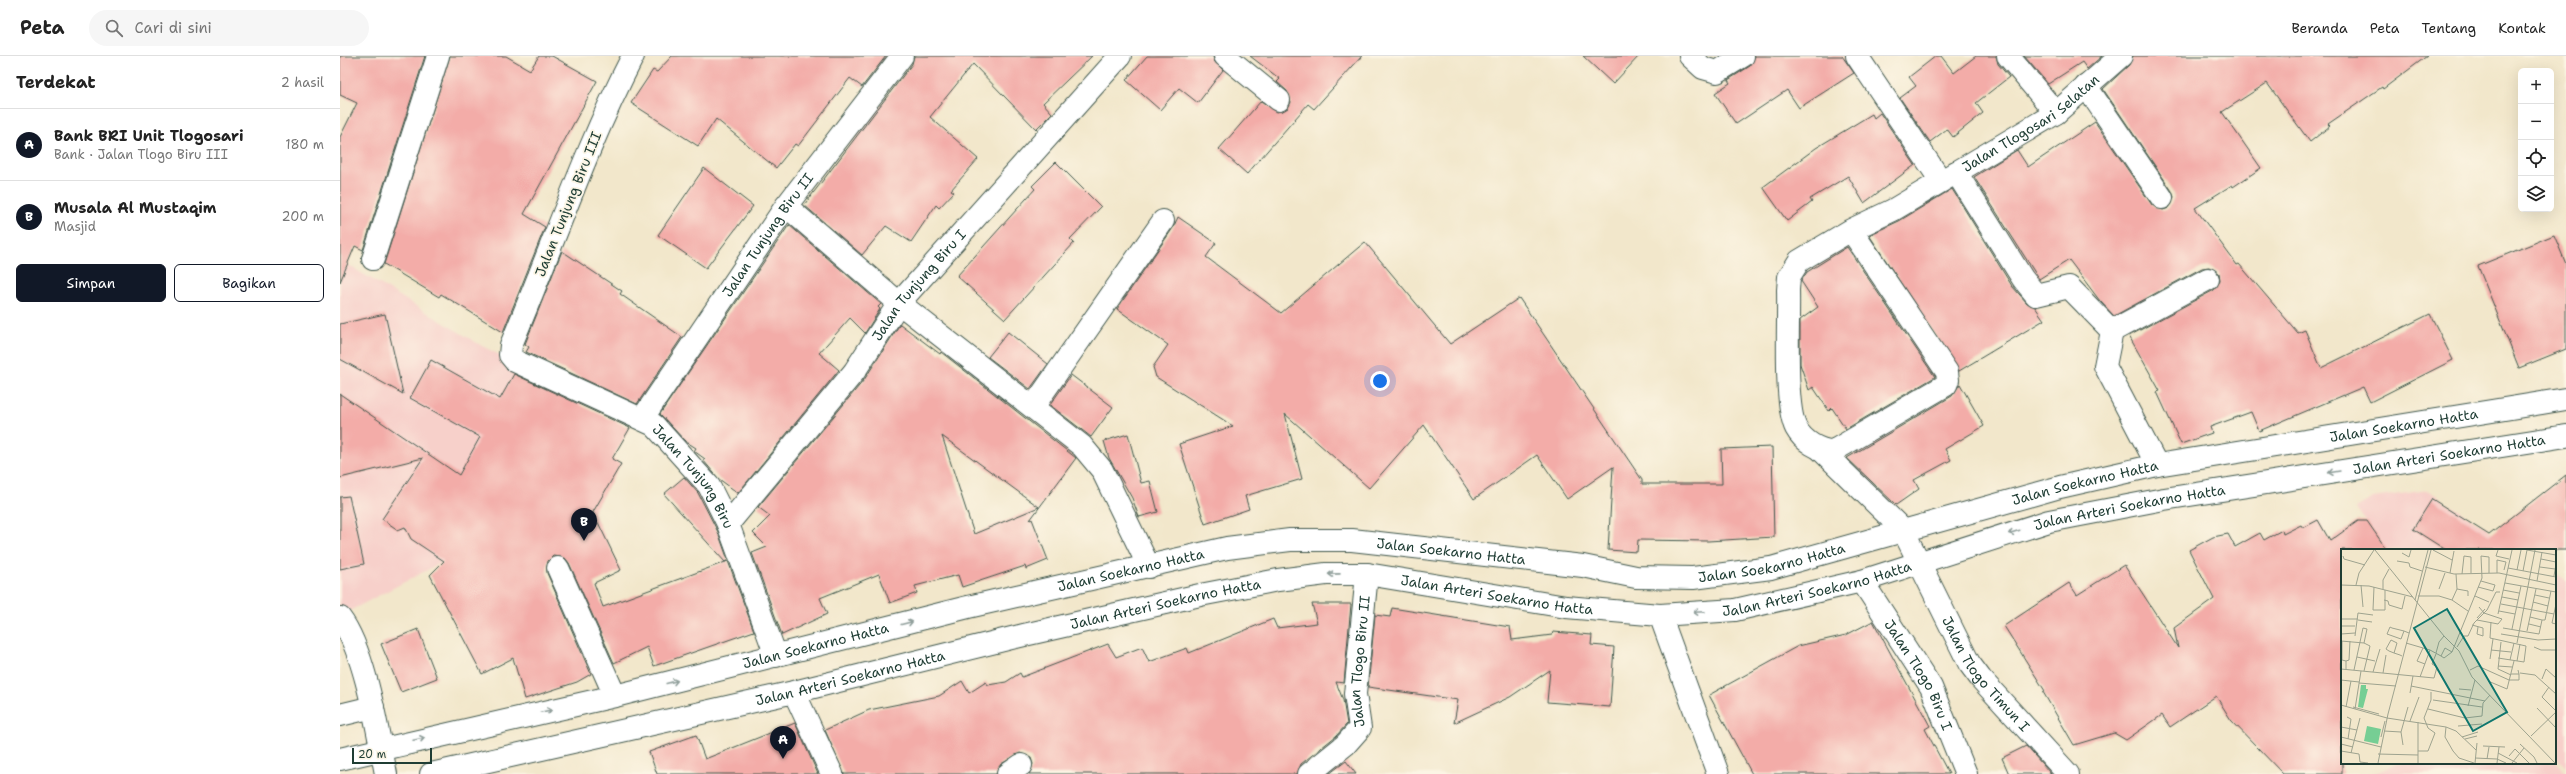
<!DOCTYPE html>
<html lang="id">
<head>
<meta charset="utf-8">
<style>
	body { margin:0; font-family:"Shantell Sans",sans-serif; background:#f6f6f6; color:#222 }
	.controls { position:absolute; right:12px; top:12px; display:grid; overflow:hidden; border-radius:6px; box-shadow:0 4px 16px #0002 }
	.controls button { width:36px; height:36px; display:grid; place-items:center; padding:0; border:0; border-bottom:1px solid #e0e0e0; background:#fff; color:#222; font:20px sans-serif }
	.scale { position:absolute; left:12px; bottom:10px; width:80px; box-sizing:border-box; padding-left:4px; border:2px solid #1f3d34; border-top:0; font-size:11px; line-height:14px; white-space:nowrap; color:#1f3d34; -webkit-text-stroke:3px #fcf5e5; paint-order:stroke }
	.you { position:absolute; left:1040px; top:325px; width:14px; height:14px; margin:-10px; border:3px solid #fff; border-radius:50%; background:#1a73e8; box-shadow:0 0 0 6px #1a73e833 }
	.badge { display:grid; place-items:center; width:26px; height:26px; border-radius:50%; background:#111827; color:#fff; font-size:13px; font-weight:700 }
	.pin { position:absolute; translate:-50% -33px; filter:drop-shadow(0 1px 2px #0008) }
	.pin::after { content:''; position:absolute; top:21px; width:14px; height:12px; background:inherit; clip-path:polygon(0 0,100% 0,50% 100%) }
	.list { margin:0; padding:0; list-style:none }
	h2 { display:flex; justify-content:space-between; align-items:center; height:52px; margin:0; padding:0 16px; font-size:17px }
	h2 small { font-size:13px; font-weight:400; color:#767676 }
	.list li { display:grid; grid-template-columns:26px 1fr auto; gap:12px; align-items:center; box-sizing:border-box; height:72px; padding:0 16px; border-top:1px solid #e0e0e0 }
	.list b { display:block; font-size:15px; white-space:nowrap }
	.list p { margin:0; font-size:13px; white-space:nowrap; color:#767676 }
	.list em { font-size:13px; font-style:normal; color:#767676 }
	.actions { display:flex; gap:8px; padding:12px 16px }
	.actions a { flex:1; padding:9px 0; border:1px solid #111827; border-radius:6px; text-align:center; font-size:14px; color:#111827 }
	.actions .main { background:#111827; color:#fff }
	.icon { flex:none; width:22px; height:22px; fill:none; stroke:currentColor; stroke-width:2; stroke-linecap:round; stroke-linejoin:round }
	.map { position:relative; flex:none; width:2226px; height:718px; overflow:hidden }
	header { display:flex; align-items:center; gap:24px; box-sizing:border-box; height:56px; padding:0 20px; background:#fff; border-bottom:1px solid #e0e0e0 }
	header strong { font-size:19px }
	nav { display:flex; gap:22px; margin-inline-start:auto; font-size:14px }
	.search { width:280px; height:36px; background:#f6f6f6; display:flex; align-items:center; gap:10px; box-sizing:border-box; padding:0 14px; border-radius:22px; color:#767676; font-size:15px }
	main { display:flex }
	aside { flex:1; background:#fff }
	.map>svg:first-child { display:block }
	.built { fill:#f7d0ca }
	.building { fill:#f3aca8; fill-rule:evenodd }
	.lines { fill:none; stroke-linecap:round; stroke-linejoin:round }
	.minor-casing { stroke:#3f564b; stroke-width:24 }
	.major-casing { stroke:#3f564b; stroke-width:24 }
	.minor { stroke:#fff; stroke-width:22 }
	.major { stroke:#fff; stroke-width:22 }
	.oneway { stroke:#8f9e9a }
	.labels { text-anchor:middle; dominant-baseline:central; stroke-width:3.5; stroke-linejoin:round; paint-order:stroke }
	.street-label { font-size:14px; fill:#1f3d34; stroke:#fcf5e5 }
	.inset-road { fill:none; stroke:#9ea38f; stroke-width:1 }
	.view { fill:#0f766e; fill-opacity:0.15; stroke:#0f766e; stroke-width:2 }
	.inset-edge { fill:none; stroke:#1f3d34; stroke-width:2 }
</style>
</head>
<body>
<header>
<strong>Peta</strong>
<div class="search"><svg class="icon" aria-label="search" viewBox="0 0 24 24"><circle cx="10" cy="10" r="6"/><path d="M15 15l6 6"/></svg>Cari di sini</div>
<nav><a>Beranda</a><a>Peta</a><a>Tentang</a><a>Kontak</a></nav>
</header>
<main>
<aside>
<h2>Terdekat<small>2 hasil</small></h2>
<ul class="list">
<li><span class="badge">A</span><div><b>Bank BRI Unit Tlogosari</b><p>Bank · Jalan Tlogo Biru III</p></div><em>180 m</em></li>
<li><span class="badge">B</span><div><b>Musala Al Mustaqim</b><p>Masjid</p></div><em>200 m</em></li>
</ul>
<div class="actions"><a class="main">Simpan</a><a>Bagikan</a></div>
</aside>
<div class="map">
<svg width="2226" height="718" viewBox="0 0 2226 718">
	<rect width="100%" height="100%" fill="#fcf5e5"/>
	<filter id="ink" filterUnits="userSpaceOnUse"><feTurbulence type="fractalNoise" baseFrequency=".025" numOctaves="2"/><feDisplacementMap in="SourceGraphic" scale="8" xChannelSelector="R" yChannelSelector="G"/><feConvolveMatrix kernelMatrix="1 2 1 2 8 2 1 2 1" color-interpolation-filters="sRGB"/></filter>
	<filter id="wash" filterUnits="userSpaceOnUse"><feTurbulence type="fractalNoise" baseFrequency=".012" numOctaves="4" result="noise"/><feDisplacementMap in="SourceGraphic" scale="16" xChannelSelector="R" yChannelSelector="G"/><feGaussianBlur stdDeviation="0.9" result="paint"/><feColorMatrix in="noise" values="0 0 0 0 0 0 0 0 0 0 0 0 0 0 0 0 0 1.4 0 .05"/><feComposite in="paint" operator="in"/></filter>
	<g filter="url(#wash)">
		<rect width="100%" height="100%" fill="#f2e7cb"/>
		<!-- built -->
		<g class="built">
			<polygon points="0,204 142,290 245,342 182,464 0,560"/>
			<polygon points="2088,434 2179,494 2068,494 2036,447 2068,494 2046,494 2016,452 2033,442"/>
			<polygon points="2215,518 2226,525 2226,711 2216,700 2219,691 2215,698 2215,684 2220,688 2215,683"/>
			<polygon points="2215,704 2226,718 2034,718 2057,707 2215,707"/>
		</g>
		<g id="blocks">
			<!-- building -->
			<g class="building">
				<polygon points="0,0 85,0 23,194 15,190 0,226 0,81 17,47 0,39"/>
				<polygon points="110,0 166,0 190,14 199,0 212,0 257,25 184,158 205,171 163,276 101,238 99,241 44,208"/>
				<polygon points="332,0 546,0 522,31 510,22 458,90 455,88 436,112 376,63 358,90 291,47 313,14 317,16"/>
				<polygon points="574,0 752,0 703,47 712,57 696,73 633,8 590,61 638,103 611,134 614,136 599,152 596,149 571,186 546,170 522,199 464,149 572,8"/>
				<polygon points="807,0 873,0 874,5 883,14 858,47 839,32 820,54 786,24"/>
				<polygon points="910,0 1022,0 974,53 968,48 907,118 879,93 921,45 937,56 948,52 951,46 947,35 937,26 940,23"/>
				<polygon points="1243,0 1299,0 1273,28"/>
				<polygon points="1415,0 1502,0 1514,17 1459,52 1447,34 1396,68 1375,37 1390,27 1388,24 1410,10"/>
				<polygon points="1596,0 1601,0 1614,17 1636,0 1656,0 1658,8 1669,21 1636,47 1643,57 1613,81 1607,73 1590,86 1560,42 1576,30 1569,21"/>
				<polygon points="1684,0 1762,0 1747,13 1742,6 1708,28"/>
				<polygon points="1793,0 2087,0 2043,33 2042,31 1988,68 1990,70 1970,86 1927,27 1882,56 1921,112 1893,131 1892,129 1855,152 1897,209 1899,208 1958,277 1965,274 1981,312 2090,258 2113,304 2030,346 2023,331 1919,375 1911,356 1870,371 1872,377 1841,388 1817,336 1820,335 1789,280 1874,234 1880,224 1879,217 1869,211 1862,212 1774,260 1760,245 1729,204 1699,223 1634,121 1677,94 1688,111 1755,66 1812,149 1823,154 1829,152 1834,141 1832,135 1763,33 1789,9"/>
				<polygon points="1540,57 1575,109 1524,147 1508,120 1470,143 1472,146 1447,165 1423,131 1476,92 1532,58 1534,62"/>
				<polygon points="716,106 761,151 730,183 734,187 665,263 617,220 695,133 692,130"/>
				<polygon points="364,112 413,150 366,212 318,179"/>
				<polygon points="1612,133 1672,230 1687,247 1695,251 1704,264 1619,315 1529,179 1559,165"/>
				<polygon points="838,161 876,187 866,201 941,257 1025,186 1110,288 1179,242 1302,424 1302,428 1382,428 1381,393 1432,391 1434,481 1368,485 1298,484 1297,496 1268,494 1273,411 1227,443 1197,399 1134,443 1084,369 1029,432 945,358 962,423 905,440 909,453 865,468 839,388 893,370 816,321 813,311 828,289 777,253 833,172"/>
				<polygon points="449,169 541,248 538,251 540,253 525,277 510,262 479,297 499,314 398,437 379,423 363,404 365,403 354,395 356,392 345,385 320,358"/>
				<polygon points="2214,179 2226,208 2226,293 2179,312 2138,210"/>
				<polygon points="1507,191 1595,321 1506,373 1492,352 1489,355 1473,331 1469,334 1460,308 1460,264 1478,251 1461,225 1467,216"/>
				<polygon points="222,195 282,235 280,238 342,281 297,348 186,296 189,291 185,288"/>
				<polygon points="45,258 63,338 0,303 0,268"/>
				<path d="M 560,268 L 600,298 L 601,296 L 736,402 L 690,464 L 692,463 L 708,504 L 686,513 L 685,510 L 622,531 L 618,519 L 575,530 L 577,537 L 550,547 L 539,518 L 480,542 L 487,558 L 442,579 L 412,497 L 427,491 L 413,477 L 430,460 L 418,451 L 524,324 ZM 602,380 L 699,451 L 634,478 Z"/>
				<polygon points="668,276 708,308 690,333 648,301"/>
				<polygon points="91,304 160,343 174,318 290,372 272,403 281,408 253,456 281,514 254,527 263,551 388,505 414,575 314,610 307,591 274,607 229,507 225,502 213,500 208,505 207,517 251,618 237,626 185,643 173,602 142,618 90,519 104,505 71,483 65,471 58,474 42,463 83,402 0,422 0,338 119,419 140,381 70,342"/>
				<polygon points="731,319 773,351 751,381 710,349"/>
				<polygon points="1620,328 1644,370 1605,393 1611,404 1574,424 1579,433 1556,449 1507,402 1612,340"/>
				<polygon points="788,378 801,427 810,425 818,456 799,461 792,442 769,402 764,385"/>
				<polygon points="2226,419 2226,494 2106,494 2073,473 2092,443 2149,479"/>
				<polygon points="344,421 358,437 378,476 388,504 385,506 324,438"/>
				<polygon points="9,440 24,508 0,513 0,441"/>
				<polygon points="1978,464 1990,485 2018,465 2027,465 2047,494 2002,494 2002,718 1943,718 1891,664 1876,640 1830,671 1822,659 1786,684 1774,677 1734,689 1703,636 1705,635 1664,570 1729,527 1737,539 1784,509 1838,592 1834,572 1874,543 1849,494 1873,481 1888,478 1895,491 1920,477 1924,484 1942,474 1943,478 1961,469 1963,472"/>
				<polygon points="972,548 1011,548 1004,627 996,626 1003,644 1007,668 996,680 961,708 957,718 689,718 693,708 691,702 680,697 661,708 656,718 504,718 485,674 529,654 599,640 622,625 629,637 646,626 648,629 666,626 680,617 682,621 768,588 776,601 802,591 809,606 847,592 849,597 933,563 937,572 977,567"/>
				<polygon points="1052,552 1170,571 1172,584 1212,579 1213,576 1252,579 1251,589 1274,591 1270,651 1207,646 1210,614 1170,641 1114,667 1118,644 1028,631 1035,559 1050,561"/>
				<polygon points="1533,565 1590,670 1585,673 1609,718 1412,718 1369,639 1458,590 1506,579"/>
				<polygon points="78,573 97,622 61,636 41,588"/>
				<polygon points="455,667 478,718 317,718 309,696 356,679 365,703"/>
				<polygon points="1686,690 1711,718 1669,718 1662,702"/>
				<polygon points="1006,705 1016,718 989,718"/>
			</g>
		</g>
	</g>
	<g filter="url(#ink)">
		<use href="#blocks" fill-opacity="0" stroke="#3f564b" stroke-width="1"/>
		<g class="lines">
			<!-- minor casing -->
			<g class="minor-casing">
				<g id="minor">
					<path id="s1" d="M 293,0 C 245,93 212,192 171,289 L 170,299 L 175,305 L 314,369 L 369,430 L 388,468 L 436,600"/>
					<polyline points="885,0 939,44"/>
					<polyline points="1350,0 1363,12 1377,16 1403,0"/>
					<polyline points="1517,0 1601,125"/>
					<polyline points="1668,0 1716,57"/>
					<polyline points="1746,30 1822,142"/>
					<polyline points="1616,116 1683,223 1696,239 1729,231 1772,275 1765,310 1817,409"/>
					<polyline points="446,150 559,247 742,390 762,414 809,511"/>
					<path id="s2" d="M 1511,174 L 1607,316 L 1608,324 L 1606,329 L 1493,395 C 1479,395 1463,385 1456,372 C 1444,349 1449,264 1448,234 L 1449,221 L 1459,205 L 1511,174 L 1553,154 L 1716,57 L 1781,0"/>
					<polyline points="33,203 98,0"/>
					<polyline points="1772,275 1868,223"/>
					<polyline points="693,351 823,165"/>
					<path id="s3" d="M 302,363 L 446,150 L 562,0"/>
					<path id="s4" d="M 1482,395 L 1563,474 L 1629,607 L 1641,623 L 1728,718"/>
					<path id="s5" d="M 388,468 L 514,316 L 559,247 L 780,0"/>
					<polyline points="218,512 275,640"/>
					<path id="s6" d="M 1522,525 L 1591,631 L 1626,718"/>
					<polyline points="1320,559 1378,718"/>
					<path d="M 0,562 C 22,591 34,655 41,692"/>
					<polyline points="454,636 492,718"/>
					<polyline points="0,659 33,651"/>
					<polyline points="668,718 681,709"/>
					<path id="s7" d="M 969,718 L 1005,689 L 1020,672 L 1015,638 L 1027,518"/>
				</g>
			</g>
			<!-- major casing -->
			<g class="major-casing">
				<g id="major">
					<polyline points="41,692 46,718"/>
					<path id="s8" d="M 0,703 L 275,640 L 628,551 L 887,492 L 950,484 L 1012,484 L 1243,510 L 1296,521 L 1353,522 L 1431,512 L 1720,431 L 1817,409 L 2226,343"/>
					<path id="s9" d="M 91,718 L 454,636 L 684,579 L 860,539 L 938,524 L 986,518 L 1027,518 L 1226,551 L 1320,559 L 1395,554 L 1522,525 L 1709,465 L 1824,443 L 2226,380"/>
				</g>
			</g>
			<!-- minor -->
			<use href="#minor" class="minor"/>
			<!-- major -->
			<use href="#major" class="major"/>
		</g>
		<!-- one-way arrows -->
		<defs><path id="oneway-shaft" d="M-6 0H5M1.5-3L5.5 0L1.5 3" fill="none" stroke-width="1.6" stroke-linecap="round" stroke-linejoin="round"/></defs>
		<g class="oneway">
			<use href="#oneway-shaft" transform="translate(1994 416) rotate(171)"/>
			<use href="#oneway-shaft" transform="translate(1674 476) rotate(163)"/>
			<use href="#oneway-shaft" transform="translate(994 518) rotate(179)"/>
			<use href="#oneway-shaft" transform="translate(1359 556) rotate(177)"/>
			<use href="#oneway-shaft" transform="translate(567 567) rotate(-14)"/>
			<use href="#oneway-shaft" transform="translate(332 626) rotate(-14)"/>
			<use href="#oneway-shaft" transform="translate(206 655) rotate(-12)"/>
			<use href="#oneway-shaft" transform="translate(79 683) rotate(-12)"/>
		</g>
	</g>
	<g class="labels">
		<!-- street labels -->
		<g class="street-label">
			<text stroke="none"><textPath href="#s2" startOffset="802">Jalan Tlogosari Selatan</textPath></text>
			<text transform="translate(228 148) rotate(-68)">Jalan Tunjung Biru III</text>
			<text stroke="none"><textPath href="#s3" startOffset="223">Jalan Tunjung Biru II</textPath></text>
			<text stroke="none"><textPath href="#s5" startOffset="306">Jalan Tunjung Biru I</textPath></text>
			<text stroke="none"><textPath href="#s8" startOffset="2109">Jalan Soekarno Hatta</textPath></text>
			<text stroke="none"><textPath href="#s9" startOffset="2062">Jalan Arteri Soekarno Hatta</textPath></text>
			<text stroke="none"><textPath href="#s1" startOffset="550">Jalan Tunjung Biru</textPath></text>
			<text stroke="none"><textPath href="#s8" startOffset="1785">Jalan Soekarno Hatta</textPath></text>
			<text stroke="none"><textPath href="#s9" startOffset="1738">Jalan Arteri Soekarno Hatta</textPath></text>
			<text stroke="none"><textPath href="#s8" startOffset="1137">Jalan Soekarno Hatta</textPath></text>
			<text stroke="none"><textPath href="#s8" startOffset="1461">Jalan Soekarno Hatta</textPath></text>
			<text stroke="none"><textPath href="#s8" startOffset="813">Jalan Soekarno Hatta</textPath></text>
			<text stroke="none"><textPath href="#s9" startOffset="1414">Jalan Arteri Soekarno Hatta</textPath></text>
			<text stroke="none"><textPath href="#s9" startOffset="1090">Jalan Arteri Soekarno Hatta</textPath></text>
			<text stroke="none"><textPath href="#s9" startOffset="754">Jalan Arteri Soekarno Hatta</textPath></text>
			<text stroke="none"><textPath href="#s8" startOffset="489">Jalan Soekarno Hatta</textPath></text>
			<text stroke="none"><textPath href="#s7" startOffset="136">Jalan Tlogo Biru II</textPath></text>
			<text stroke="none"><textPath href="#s4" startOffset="280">Jalan Tlogo Timun I</textPath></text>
			<text stroke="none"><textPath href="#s6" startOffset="110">Jalan Tlogo Biru I</textPath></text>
			<text stroke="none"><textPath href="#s9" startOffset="430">Jalan Arteri Soekarno Hatta</textPath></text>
		</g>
	</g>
	<!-- overview -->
	<g transform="translate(2001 493)">
		<rect width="215" height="215" fill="#f2e7cb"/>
		<path d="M 20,136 L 25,136 L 25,140 L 27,140 L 22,159 L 17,158 ZM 26,177 L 40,180 L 37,195 L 23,192 Z" fill="#76ce94"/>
		<path class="inset-road" d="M 34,1 L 103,87 L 118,102 L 131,128 L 214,214M 92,1 L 111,11M 157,1 L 155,7 L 168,10M 186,1 L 215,6M 61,4 L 68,8 L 70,1M 2,7 L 3,10 L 24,16M 200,10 L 215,13M 56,12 L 68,14 L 69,18 L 81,22M 84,18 L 113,25 L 158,24 L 215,36M 199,18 L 214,20M 167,19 L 215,28M 176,21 L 180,1M 182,22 L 186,1M 109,24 L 113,2M 156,24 L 156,11 L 165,13 L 163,21M 121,25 L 123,7 L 130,8 L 130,24M 213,27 L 215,15M 196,32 L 201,3M 164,34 L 215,43M 0,36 L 28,37 L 72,48M 15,36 L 18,24 L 33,1M 20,36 L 22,58M 33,38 L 32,61 L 44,61 L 44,41M 137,38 L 152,42 L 154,36 L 140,32M 42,40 L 42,31 L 48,20M 98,40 L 104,24M 116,40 L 127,42 L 127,47M 162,41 L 178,44M 194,46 L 208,49M 77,47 L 98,47 L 111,51 L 127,62M 134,47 L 148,53M 161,48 L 177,51M 43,51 L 47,52 L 48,56 L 61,60 L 64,47M 74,51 L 87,1M 111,51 L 116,40 L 115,25M 192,53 L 207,57M 160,55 L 213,65M 215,55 L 211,74 L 215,75M 158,62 L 174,65M 157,65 L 171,1M 189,68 L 201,71M 136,69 L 144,60M 0,70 L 17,70M 17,71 L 31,73M 136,71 L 157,75 L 161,70 L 143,64 L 138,58M 201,71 L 204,71 L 210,42M 150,73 L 149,89 L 185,97 L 183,113 L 157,109M 188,75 L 200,78M 131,76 L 142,79 L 142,87 L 136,85 L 137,78M 0,77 L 14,77M 162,79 L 198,85 L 201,71M 171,80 L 180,37M 63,82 L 60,90 L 46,85 L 49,78 L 51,79 L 63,82 L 68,84M 186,82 L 195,40M 0,85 L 14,84M 160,85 L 197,91 L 215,90M 14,87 L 17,64 L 32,66M 0,92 L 23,94 L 29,97 L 23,122M 1,92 L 1,111 L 5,112 L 5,120M 160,93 L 157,120 L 170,126M 65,94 L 89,101 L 100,107 L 103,109 L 111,103 L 104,99 L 100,107M 176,94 L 194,1M 116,98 L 123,87 L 127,87 L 133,74 L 146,61 L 155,43 L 159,43M 193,98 L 200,101 L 215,101M 82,99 L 76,112 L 84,115M 150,101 L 170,103M 111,103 L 141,29 L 140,7 L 148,8 L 148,24M 53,104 L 56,94 L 50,91 L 45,100 L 48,102 L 53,104 L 59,106 L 61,107M 95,104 L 98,93 L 103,87M 16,108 L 34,112M 149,110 L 152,90M 169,111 L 173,94M 5,112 L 8,111 L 9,92M 176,112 L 179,95M 157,117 L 171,118M 0,120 L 93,129 L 96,118 L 91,115 L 95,105M 13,121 L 22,79 L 26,80 L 23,94M 129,121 L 137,117 L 168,131 L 178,131 L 178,125M 32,123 L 39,100M 42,124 L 45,106M 179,124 L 194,126 L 215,145M 170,125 L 178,125 L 177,121M 79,128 L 89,101M 201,130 L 205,120 L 215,129M 0,131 L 18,133M 147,132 L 166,140 L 173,112M 18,134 L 55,137M 70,137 L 144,152M 208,138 L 201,148 L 215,162M 118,140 L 130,141M 69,144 L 72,127M 92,151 L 141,158M 0,156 L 46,169 L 105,178 L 115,182 L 135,201M 127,157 L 134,131M 5,158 L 10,132M 12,158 L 38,165M 196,159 L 215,179M 14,160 L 20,122M 87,160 L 124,169 L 141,167 L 142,154 L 149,146M 6,168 L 10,170 L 7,190M 69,172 L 78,148M 117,177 L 141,175M 0,178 L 16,181M 105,178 L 104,188 L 112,202 L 118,209 L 133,214M 43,182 L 60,183M 190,187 L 215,163M 0,188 L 40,198M 40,188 L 44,172M 121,188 L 137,183M 124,190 L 136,187M 0,195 L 12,198M 179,195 L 193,208 L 196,214M 62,196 L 60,183 L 67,158M 142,197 L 164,198M 0,202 L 18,205 L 19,213 L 27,214M 77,202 L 87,202 L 94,184 L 87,179 L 83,169 L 90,151 L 90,143M 10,204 L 19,169M 157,204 L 176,214M 37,205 L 77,206M 168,207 L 174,200 L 188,214M 134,209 L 156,210 L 165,214M 146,210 L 148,198M 37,214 L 47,165 L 90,1M 77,214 L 77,173M 134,214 L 136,194M 156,214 L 158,198M 171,214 L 183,199"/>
		<path class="view" d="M 106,60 L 166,163 L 132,182 L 73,79 Z"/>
		<rect width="215" height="215" class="inset-edge"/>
	</g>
</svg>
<div class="controls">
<button>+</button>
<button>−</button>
<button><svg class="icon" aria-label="locate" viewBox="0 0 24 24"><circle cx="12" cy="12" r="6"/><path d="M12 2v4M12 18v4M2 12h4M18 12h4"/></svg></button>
<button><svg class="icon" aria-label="layers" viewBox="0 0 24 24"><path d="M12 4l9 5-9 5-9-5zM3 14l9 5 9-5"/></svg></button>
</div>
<div class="scale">20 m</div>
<div class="you"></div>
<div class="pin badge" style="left:443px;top:703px">A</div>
<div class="pin badge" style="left:244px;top:485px">B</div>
</div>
</main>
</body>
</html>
